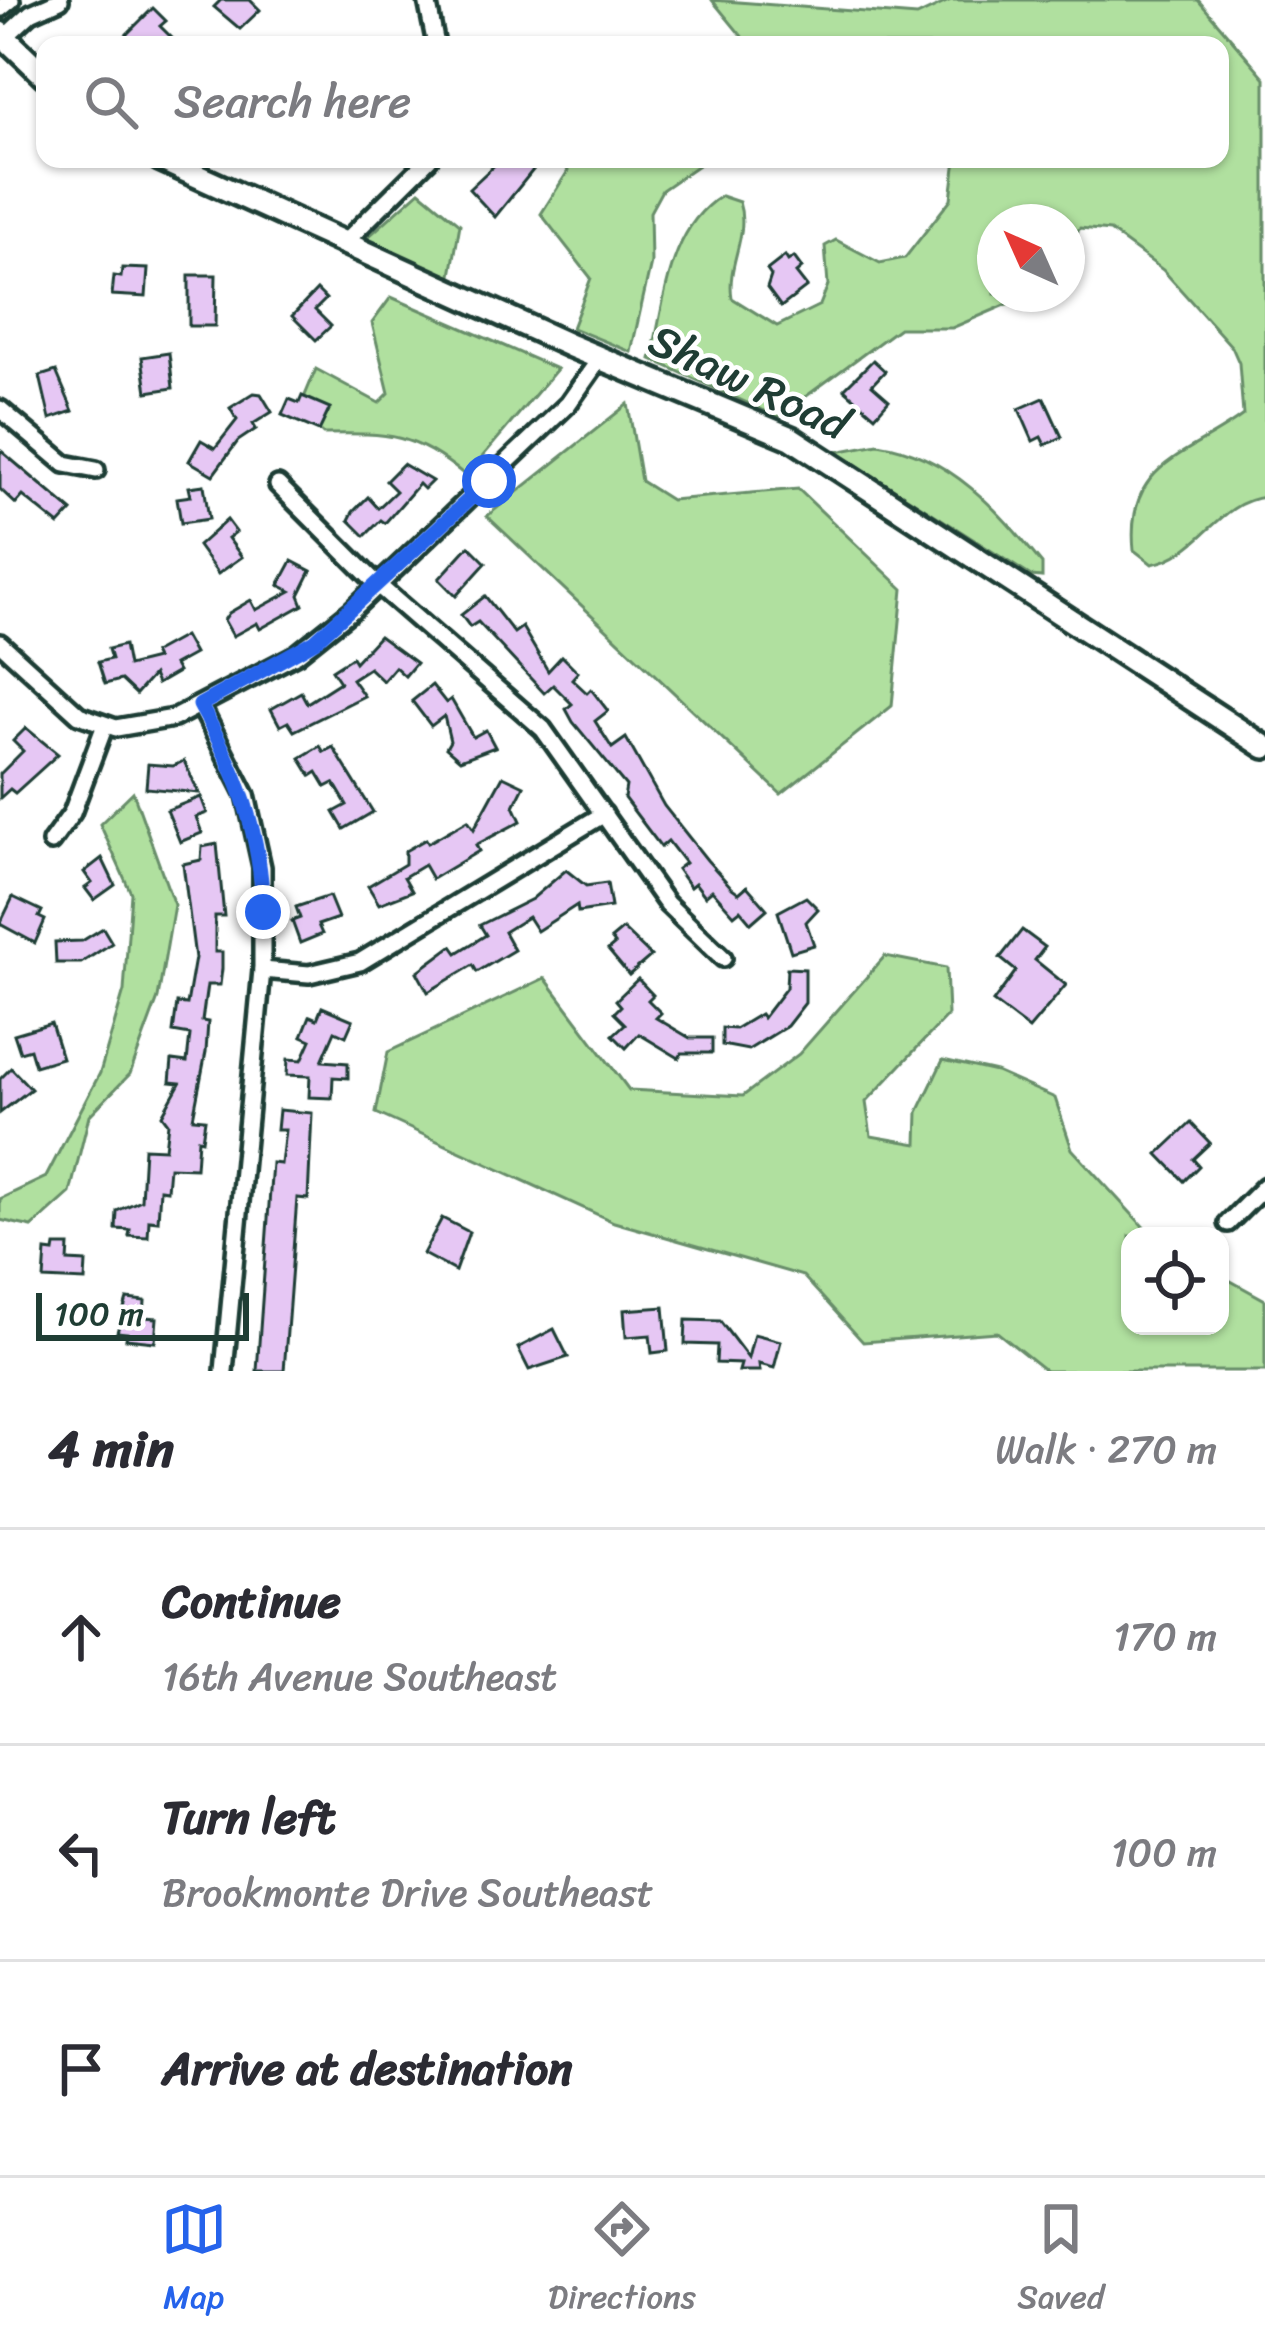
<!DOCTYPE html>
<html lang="en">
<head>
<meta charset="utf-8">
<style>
	body { margin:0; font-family:Sriracha,sans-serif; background:#f7f7f7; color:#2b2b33 }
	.controls { position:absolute; right:36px; bottom:36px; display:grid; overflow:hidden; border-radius:24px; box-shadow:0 3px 9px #0004 }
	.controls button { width:108px; height:108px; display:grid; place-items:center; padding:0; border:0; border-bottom:3px solid #e1e1e2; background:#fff; color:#2b2b33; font:60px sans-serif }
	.compass { position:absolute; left:977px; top:204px; width:108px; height:108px; border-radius:50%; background:#fff; box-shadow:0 3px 9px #0004; rotate:315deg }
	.scale { position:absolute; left:36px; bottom:30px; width:213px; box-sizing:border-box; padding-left:12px; border:6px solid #1f3d34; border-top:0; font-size:33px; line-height:42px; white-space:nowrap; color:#1f3d34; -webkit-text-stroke:9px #fff; paint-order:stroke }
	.stop { position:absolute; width:36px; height:36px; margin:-27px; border:9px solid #2563eb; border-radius:50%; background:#fff }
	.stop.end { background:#2563eb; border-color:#fff; box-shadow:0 3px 12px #0008 }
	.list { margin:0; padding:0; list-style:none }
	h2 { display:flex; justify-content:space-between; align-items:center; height:156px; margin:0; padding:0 48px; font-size:51px }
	h2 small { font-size:39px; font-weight:400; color:#7c7c81 }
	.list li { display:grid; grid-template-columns:78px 1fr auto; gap:36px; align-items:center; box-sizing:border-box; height:216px; padding:0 48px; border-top:3px solid #e1e1e2 }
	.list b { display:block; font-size:45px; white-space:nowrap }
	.list p { margin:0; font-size:39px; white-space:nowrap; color:#7c7c81 }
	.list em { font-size:39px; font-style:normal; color:#7c7c81 }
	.icon { flex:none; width:66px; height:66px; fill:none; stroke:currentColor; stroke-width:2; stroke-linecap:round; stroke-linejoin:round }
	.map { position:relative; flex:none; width:1265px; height:1371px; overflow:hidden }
	.search { position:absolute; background:#fff; box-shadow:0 3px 9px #0004; left:36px; right:36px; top:36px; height:132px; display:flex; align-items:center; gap:30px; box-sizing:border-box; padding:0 42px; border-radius:24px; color:#7c7c81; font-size:45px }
	.sheet { height:804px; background:#fff }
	nav { display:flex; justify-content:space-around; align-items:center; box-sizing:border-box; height:168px; border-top:3px solid #e1e1e2; background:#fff; font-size:33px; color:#7c7c81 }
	nav a { display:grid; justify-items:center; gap:6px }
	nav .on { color:#2563eb }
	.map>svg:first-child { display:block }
	.green { fill:#b0e09f; stroke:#688e6a; stroke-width:3 }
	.building { fill:#e6c7f4; stroke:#1f3d34; stroke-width:3 }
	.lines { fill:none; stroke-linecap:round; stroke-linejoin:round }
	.street-casing { stroke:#1f3d34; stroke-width:24 }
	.secondary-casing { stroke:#1f3d34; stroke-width:30 }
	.street { stroke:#fff; stroke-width:15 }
	.secondary { stroke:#fff; stroke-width:21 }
	.route { stroke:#2563eb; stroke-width:15 }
	.labels { text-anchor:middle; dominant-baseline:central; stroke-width:9; stroke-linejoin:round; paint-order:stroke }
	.street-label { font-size:45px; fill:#1f3d34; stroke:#fff }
</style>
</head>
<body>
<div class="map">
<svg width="1265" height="1371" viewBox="0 0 1265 1371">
	<rect width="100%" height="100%" fill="#fff"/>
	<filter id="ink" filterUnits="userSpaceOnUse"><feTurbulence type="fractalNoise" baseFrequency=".00833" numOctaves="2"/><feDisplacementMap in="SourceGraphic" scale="24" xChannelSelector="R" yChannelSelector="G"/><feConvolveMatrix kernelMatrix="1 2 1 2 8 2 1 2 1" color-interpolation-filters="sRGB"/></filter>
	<g filter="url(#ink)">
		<!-- green -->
		<g class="green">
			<path d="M 712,0 L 917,16 L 951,0 L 1198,0 L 1265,78 L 1265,497 C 1217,502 1201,555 1152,564 L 1134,550 C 1125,462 1187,457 1243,415 L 1239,363 L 1232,347 L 1163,270 L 1110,231 L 1080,228 L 1067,246 L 1067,222 L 995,222 L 995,294 L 1031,294 L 952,328 L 899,328 L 778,417 L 651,359 C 665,302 668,229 721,196 L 739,202 C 750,236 726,264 732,298 L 777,326 L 820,305 L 828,285 L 825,246 L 836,240 L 880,263 L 905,258 L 951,199 L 956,159 L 1220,159 L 1220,45 L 749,45 Z"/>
			<polygon points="562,159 707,159 662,190 650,212 651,263 631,352 572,328 591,278 541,214 568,171"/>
			<polygon points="420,191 460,224 450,281 366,239"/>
			<path d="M 391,297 L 557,369 L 466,476 C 413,433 391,433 323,434 L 299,410 L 316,369 L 379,403 L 389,393 L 372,323 Z"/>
			<polygon points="628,404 641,481 671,500 798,489 903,589 892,706 781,794 487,516"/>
			<path d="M 878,444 C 951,455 998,510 1042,564 L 1042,577 L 1031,576 L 836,452 Z"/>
			<polygon points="133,792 174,905 158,998 130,1074 89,1116 70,1193 32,1227 0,1220 0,1199 46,1177 100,1073 124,991 131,893 100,824"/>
			<polygon points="885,956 946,968 948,1015 866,1102 871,1136 917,1144 918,1112 943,1060 996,1072 1055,1098 1072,1149 1152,1236 1130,1236 1130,1326 1220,1326 1220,1275 1265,1300 1265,1371 1046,1371 997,1332 863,1342 803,1276 614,1222 376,1113 388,1052 545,978 629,1090 743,1096 799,1054"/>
		</g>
		<!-- building -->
		<g class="building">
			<polygon points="221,0 250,0 260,10 240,29 214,7"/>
			<polygon points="153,8 166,21 160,26 179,45 128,45 122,39"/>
			<polygon points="501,159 542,159 495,217 469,189"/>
			<polygon points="785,256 788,261 794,257 802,268 796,273 807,287 781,307 767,288 771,276 767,270"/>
			<polygon points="122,268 148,269 146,297 112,295 114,276 121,277"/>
			<polygon points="189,275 216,275 215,326 189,326"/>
			<polygon points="317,290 326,299 315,310 331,326 316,340 292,316"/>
			<polygon points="169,353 173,388 147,392 142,357"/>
			<polygon points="873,360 885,371 872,385 889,400 875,416 844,389"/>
			<polygon points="56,371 73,411 50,419 40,376"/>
			<polygon points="254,393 261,394 272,412 253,424 256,429 238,441 213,475 189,461 201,440 215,448 237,420 230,408"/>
			<polygon points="302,396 330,408 319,431 282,415 289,399 299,403"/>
			<polygon points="1044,398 1062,437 1045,445 1041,437 1033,441 1019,409"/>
			<polygon points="0,450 72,511 59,525 23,496 16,504 0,489"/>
			<polygon points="403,464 432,481 424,489 419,484 385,523 381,520 365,536 349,520 353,512 368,497 378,508 396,491 386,481"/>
			<polygon points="204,485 209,519 181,523 177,498 191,496 189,487"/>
			<polygon points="227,520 236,532 228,538 242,557 218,574 198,546"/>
			<polygon points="469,546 486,563 456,596 439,579"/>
			<polygon points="292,561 311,571 299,595 303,605 260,629 257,623 233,636 224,620 229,613 251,600 256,610 291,591 279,585"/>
			<polygon points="485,596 514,633 522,627 548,671 562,656 578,672 572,679 587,693 591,689 608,711 595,721 612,748 626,738 664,806 707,860 732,888 739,893 747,886 767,909 751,923 740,910 734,915 712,890 705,896 695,883 690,887 677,869 685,863 668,841 661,847 624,798 626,786 573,722 566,709 572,704 553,685 544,693 478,622 470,627 461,615"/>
			<polygon points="184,636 194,654 174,665 178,672 157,684 153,675 136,694 121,680 105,684 98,662 111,659 108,649 124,645 128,666 156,659 153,653"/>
			<polygon points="379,636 416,663 405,676 395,667 383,681 369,668 352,679 364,696 294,731 288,722 280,726 271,709 301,692 307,703 340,682 332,670 352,657 355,662"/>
			<polygon points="432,685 446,703 451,699 473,737 486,730 495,747 460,760 446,748 450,741 444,716 431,726 412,701"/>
			<polygon points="26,728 58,754 15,793 10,789 0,798 0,774 23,751 13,741"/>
			<polygon points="320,746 324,752 333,747 373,812 344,829 334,812 347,805 334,783 326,787 317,772 311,776 300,758"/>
			<polygon points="184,761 199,793 146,788 148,764 173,766"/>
			<polygon points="503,776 524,786 514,806 521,821 476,845 479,851 432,879 424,865 404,877 412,891 379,904 368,886 405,864 405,851 426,839 428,843 468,820 474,829"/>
			<polygon points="201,797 207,813 196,817 202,833 180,842 167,810"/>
			<polygon points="217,844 224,916 215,916 215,952 222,952 222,969 220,985 207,985 202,1021 208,1022 206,1052 193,1118 205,1119 202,1140 198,1139 196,1168 169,1167 167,1190 160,1189 158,1221 149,1220 148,1237 129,1236 130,1230 116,1229 117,1211 141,1200 144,1148 165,1149 168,1123 162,1115 180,1083 170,1082 172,1060 187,1062 190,1035 173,1032 177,1003 187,1004 195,958 183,864 201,860 202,847"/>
			<polygon points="102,858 115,885 94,900 85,888 92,883 84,872"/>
			<polygon points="566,870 586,886 607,883 611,907 578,912 577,905 537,931 528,917 504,932 514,950 477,972 473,965 428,992 417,972 452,946 457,953 486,935 480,925 532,899"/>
			<polygon points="329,896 338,918 318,925 322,934 300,943 292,921 300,918 296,907"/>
			<polygon points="13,897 42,911 39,917 45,920 35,943 0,924"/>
			<polygon points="806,897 818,909 806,922 814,945 791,952 778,912"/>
			<polygon points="103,928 112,943 81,963 56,963 55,942 82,941"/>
			<polygon points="623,929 651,956 629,975 608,950 615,944 611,939"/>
			<polygon points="1022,930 1045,947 1035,960 1066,985 1029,1029 993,1002 1016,971 1000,958"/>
			<polygon points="787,968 805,969 805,1003 787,1026 748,1050 722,1045 722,1028 735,1029 760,1014 763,1018 786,988"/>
			<polygon points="638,979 653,995 648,1000 661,1013 656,1018 690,1038 712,1038 712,1053 682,1053 679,1058 639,1034 626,1048 613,1035 625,1024 614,1013 621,1006 616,1000"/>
			<polygon points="322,1007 353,1020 346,1036 335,1031 322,1061 348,1063 348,1078 333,1077 332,1098 309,1097 310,1076 287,1075 288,1059 302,1060 311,1040 302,1036 310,1016 317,1019"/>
			<polygon points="51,1023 62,1058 35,1066 30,1049 20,1052 14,1034"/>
			<polygon points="11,1068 31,1089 0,1113 0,1079"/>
			<polygon points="279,1110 312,1113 308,1199 297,1198 284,1371 257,1371 272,1163 281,1164 285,1130 277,1130"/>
			<polygon points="1191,1123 1210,1143 1193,1159 1199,1166 1184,1181 1158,1154"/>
			<polygon points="442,1218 469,1232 455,1271 423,1254"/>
			<polygon points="55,1246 69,1246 68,1261 86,1262 85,1281 44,1279 46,1251 54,1252"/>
			<polygon points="127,1299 145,1301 144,1317 157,1318 155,1342 126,1339 127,1333 117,1332"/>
			<polygon points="664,1307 668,1351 652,1353 650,1335 626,1337 624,1310"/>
			<polygon points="686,1320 720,1321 748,1358 754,1334 781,1341 774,1368 759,1364 760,1371 739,1371 741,1364 716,1363 717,1345 685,1344"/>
			<polygon points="554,1329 568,1357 529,1370 518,1348"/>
		</g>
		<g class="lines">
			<!-- street casing -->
			<g class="street-casing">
				<g id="street">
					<polyline points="427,0 436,45"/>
					<polyline points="0,9 11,0"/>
					<polyline points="5,37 31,13 60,0"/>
					<polyline points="342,245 429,159"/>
					<polyline points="0,409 65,464 96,470"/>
					<polyline points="278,485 379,586 543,729 667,904 723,958"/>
					<polyline points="0,643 79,715 116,728 174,718 297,654 351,611 568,404 601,357"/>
					<polyline points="200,705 246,795 262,867 262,970 224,1371"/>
					<polyline points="51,842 72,813 105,725"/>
					<polyline points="262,970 309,974 360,962 604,814"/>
					<polyline points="1228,1223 1265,1186"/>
				</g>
			</g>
			<!-- secondary casing -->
			<g class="secondary-casing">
				<g id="secondary">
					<polyline points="0,33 45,76"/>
					<polyline points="160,159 571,346 791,438 1265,747"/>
				</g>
			</g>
			<!-- street -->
			<use href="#street" class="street"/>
			<!-- secondary -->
			<use href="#secondary" class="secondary"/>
		</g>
	</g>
	<g class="lines" filter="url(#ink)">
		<!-- route -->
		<path class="route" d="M 263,912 C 261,833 238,773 200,705 L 315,641 L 489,481"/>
	</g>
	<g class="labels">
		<!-- street labels -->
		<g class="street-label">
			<text transform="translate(749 382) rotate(25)">Shaw Road</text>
		</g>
	</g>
</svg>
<div class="controls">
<button><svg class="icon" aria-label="locate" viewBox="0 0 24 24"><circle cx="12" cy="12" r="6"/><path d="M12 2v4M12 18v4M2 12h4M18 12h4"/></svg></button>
</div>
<svg class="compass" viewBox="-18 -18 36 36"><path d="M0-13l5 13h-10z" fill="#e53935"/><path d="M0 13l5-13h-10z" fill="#7c7c81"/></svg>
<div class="scale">100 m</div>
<div class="stop" style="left:489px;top:481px"></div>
<div class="stop end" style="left:263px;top:912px"></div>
<div class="search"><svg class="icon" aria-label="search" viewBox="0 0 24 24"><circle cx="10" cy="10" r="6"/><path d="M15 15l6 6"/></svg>Search here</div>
</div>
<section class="sheet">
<h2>4 min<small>Walk · 270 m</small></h2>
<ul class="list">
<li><svg class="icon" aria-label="ahead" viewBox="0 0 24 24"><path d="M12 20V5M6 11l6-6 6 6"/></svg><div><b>Continue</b><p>16th Avenue Southeast</p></div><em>170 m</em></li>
<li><svg class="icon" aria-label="left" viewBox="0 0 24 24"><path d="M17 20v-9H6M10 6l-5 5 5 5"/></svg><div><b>Turn left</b><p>Brookmonte Drive Southeast</p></div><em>100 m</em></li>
<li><svg class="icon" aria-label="arrive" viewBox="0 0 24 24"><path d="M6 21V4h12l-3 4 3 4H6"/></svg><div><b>Arrive at destination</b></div></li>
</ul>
</section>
<nav>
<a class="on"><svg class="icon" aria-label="map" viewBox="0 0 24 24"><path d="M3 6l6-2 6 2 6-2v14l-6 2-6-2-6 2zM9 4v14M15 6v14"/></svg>Map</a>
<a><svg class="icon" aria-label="directions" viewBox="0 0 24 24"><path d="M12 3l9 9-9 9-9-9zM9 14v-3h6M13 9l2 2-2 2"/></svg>Directions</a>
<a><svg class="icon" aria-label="saved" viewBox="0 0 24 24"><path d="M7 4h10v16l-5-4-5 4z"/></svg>Saved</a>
</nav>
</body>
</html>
